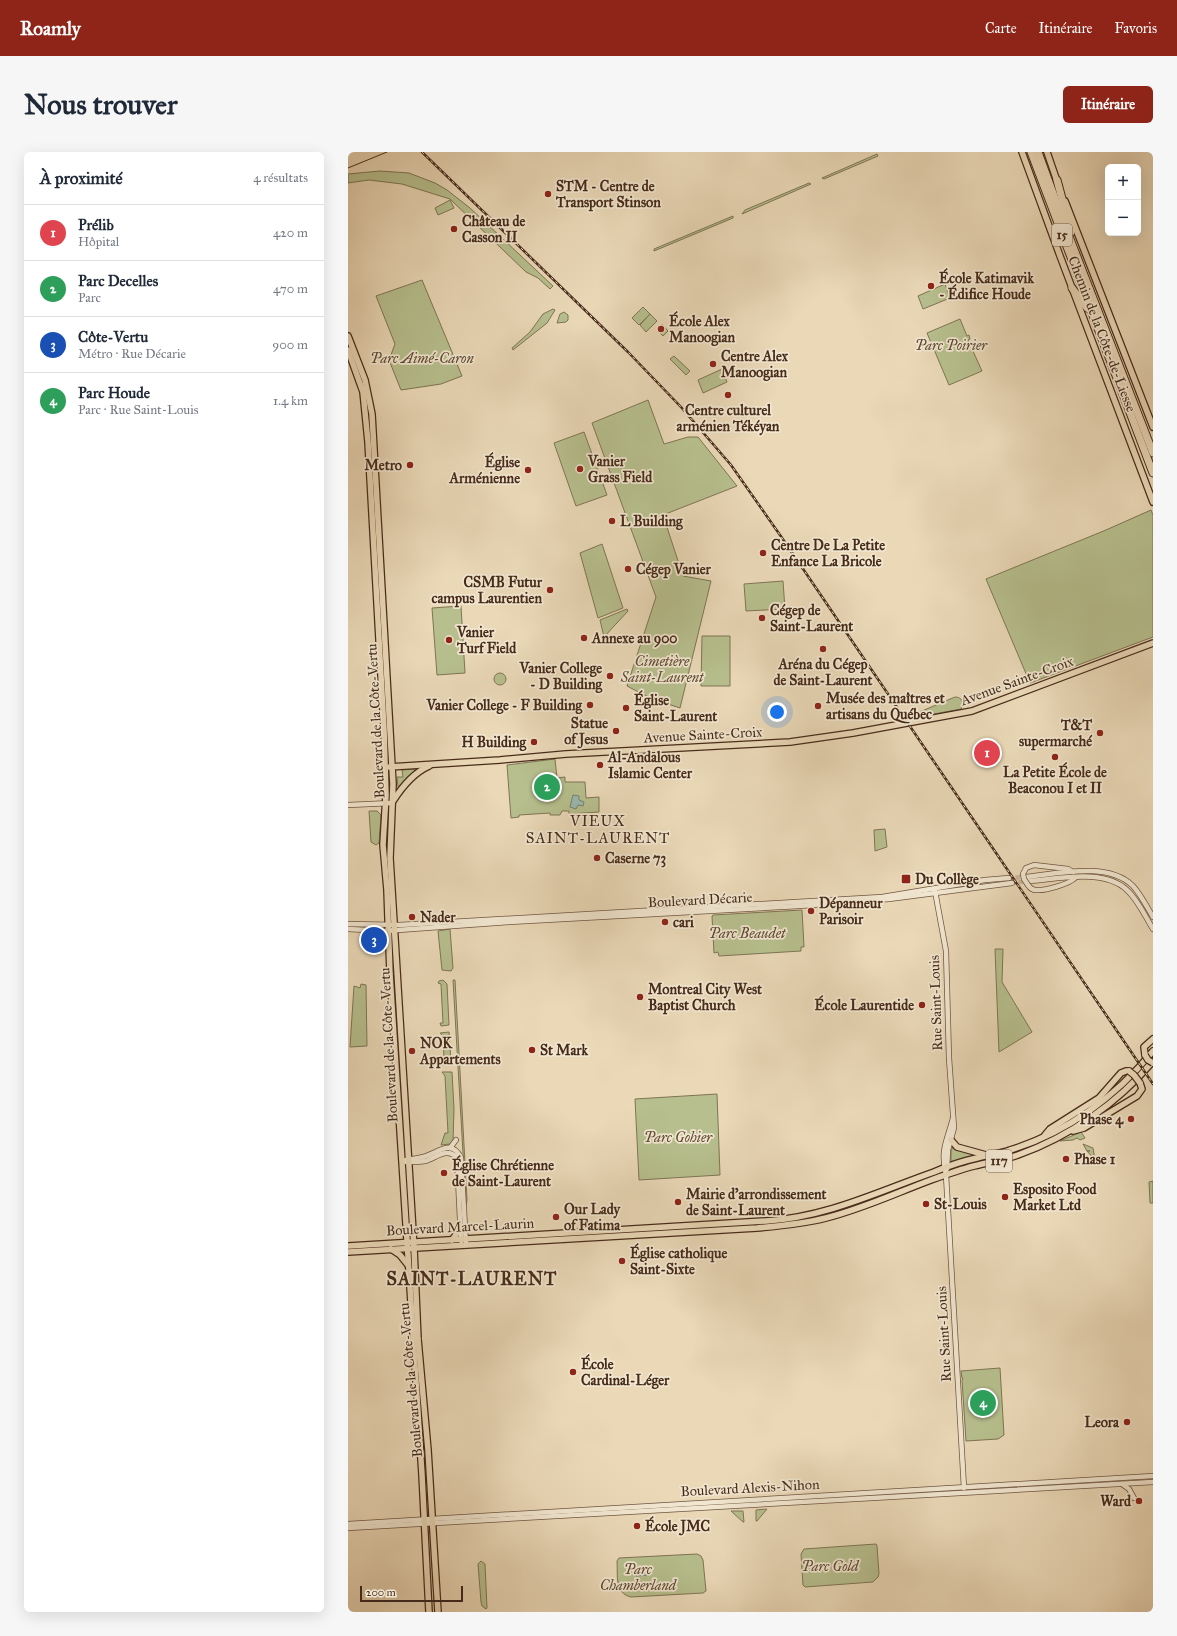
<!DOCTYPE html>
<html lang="fr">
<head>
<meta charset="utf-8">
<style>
	body { margin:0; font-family:"IM FELL Great Primer",serif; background:#f6f6f7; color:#1f2937 }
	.controls { position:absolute; right:12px; top:12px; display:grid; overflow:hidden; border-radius:6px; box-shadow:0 4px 16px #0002 }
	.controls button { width:36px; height:36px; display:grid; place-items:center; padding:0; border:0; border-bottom:1px solid #e0e1e3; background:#fff; color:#1f2937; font:20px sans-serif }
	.scale { position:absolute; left:12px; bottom:10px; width:103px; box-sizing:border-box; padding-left:4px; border:2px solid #472b1a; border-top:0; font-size:11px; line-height:14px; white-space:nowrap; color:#472b1a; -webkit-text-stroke:3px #f1e6d0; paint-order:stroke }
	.you { position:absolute; left:429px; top:560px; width:14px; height:14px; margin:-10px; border:3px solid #fff; border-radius:50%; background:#1a73e8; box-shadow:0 0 0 6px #1a73e833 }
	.badge { display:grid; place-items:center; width:26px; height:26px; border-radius:50%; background:#8f2418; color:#fff; font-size:13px; font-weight:700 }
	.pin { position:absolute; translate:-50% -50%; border:2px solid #fff; box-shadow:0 1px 4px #0006 }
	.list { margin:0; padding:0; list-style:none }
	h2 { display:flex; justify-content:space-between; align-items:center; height:52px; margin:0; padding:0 16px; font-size:17px }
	h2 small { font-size:13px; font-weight:400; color:#747a83 }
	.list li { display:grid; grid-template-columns:26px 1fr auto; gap:12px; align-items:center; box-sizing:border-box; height:56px; padding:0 16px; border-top:1px solid #e0e1e3 }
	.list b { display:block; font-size:15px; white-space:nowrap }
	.list p { margin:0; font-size:13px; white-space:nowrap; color:#747a83 }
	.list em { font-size:13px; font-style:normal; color:#747a83 }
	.map { position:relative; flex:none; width:805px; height:1460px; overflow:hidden; border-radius:6px }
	header { display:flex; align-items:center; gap:24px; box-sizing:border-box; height:56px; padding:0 20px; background:#8f2418; color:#fff }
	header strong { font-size:19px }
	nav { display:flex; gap:22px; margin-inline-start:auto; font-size:14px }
	.intro { display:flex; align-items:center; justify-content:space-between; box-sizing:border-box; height:96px; padding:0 24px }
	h1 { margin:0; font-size:28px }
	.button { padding:10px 18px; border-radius:6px; background:#8f2418; color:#fff; font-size:14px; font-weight:700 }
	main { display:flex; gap:24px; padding:0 24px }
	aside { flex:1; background:#fff; border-radius:6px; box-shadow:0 4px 16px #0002 }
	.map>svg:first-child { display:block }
	.green { fill:#b7bf8e; stroke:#7f7554 }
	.water { fill:#98baaf; stroke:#788173 }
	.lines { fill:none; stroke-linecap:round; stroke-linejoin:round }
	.minor-tunnel { stroke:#c9b598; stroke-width:4.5; stroke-dasharray:4.5 2; stroke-linecap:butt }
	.minor-casing { stroke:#705641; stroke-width:6 }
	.major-casing { stroke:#472b1a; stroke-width:8 }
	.highway-casing { stroke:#472b1a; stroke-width:9 }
	.minor { stroke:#f1e6d0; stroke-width:4.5 }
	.major { stroke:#ead8b7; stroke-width:5.5 }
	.highway { stroke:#ead8b7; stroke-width:7 }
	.tram { stroke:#472b1a; stroke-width:1 }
	.rail-casing { stroke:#472b1a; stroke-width:2.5 }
	.rail { stroke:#f1e6d0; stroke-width:1; stroke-dasharray:3; stroke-linecap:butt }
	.minor-bridge-casing { stroke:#705641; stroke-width:6; stroke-linecap:butt }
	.major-bridge-casing { stroke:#472b1a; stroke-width:8; stroke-linecap:butt }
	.minor-bridge { stroke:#f1e6d0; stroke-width:4.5 }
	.major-bridge { stroke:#ead8b7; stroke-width:5.5 }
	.poi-dot { fill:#8f2418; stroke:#f1e6d0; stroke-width:1.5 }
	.labels { text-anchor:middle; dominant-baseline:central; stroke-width:3.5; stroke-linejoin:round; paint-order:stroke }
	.shield { fill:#f1e6d0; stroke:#7a6351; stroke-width:1 }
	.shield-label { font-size:13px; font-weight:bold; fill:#472b1a }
	.poi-label { font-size:14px; font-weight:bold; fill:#472b1a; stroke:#f1e6d0; text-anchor:start }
	.street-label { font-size:14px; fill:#472b1a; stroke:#f1e6d0 }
	.park-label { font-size:14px; font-style:italic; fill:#5d4931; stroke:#f1e6d0 }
	.neighbourhood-label { font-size:15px; letter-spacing:1px; fill:#472b1a; stroke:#f1e6d0 }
	.district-label { font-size:18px; font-weight:bold; letter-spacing:1px; fill:#472b1a; stroke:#f1e6d0 }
</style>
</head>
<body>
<header>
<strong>Roamly</strong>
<nav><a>Carte</a><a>Itinéraire</a><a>Favoris</a></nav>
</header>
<div class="intro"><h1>Nous trouver</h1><a class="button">Itinéraire</a></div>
<main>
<aside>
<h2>À proximité<small>4 résultats</small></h2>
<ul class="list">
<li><span class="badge" style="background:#e0444e">1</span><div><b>Prélib</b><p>Hôpital</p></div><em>420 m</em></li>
<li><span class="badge" style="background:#2e9e5b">2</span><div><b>Parc Decelles</b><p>Parc</p></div><em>470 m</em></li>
<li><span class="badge" style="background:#1a4fb4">3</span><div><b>Côte-Vertu</b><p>Métro · Rue Décarie</p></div><em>900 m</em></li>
<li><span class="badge" style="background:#2e9e5b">4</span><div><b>Parc Houde</b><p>Parc · Rue Saint-Louis</p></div><em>1.4 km</em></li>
</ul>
</aside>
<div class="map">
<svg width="805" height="1460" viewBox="0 0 805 1460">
	<rect width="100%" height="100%" fill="#ead8b7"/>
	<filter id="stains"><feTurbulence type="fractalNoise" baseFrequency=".005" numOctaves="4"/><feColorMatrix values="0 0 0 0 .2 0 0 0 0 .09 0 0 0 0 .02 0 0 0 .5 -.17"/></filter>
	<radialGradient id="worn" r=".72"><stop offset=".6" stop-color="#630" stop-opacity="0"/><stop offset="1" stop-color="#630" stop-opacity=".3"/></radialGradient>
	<!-- green -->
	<g class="green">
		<polygon points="529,2 530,4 476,27 474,26"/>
		<polygon points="32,19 61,21 87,31 99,38 122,56 205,134 202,137 190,126 178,120 102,47 54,32 21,28 0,31 0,22"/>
		<polygon points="461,31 463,32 394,62 397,58"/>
		<polygon points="102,48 106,56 90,63 87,56"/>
		<polygon points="385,64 385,66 306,99 306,97"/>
		<polygon points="74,128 114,224 93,232 53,238 41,208 47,192 28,144"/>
		<polygon points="597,132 602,146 575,157 570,144"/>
		<polygon points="295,155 302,162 291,173 284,166"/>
		<polygon points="205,157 207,158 199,171 165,198 164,196 182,180 195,162"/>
		<polygon points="216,160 220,163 220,168 218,170 209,171 212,162"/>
		<polygon points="302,162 309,169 298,180 292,173"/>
		<polygon points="612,167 619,184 621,183 622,187 620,188 634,219 601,233 579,181"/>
		<polygon points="314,172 320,179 315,184 309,178"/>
		<polygon points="326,204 342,219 338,223 322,207"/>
		<polygon points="374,217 379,230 355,241 350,228"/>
		<polygon points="300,248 316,292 340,285 350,285 389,334 315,363 335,424 363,429 332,556 302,546 279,534 308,445 244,271"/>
		<polygon points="236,280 259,343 228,354 206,291"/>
		<polygon points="803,358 805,363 805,485 682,531 638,427 758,378"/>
		<polygon points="254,392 275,456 250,466 232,401"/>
		<polygon points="435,429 437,457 398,459 396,432"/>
		<polygon points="113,454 117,521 89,523 84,456"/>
		<polygon points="279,457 280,459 256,485 252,468"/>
		<polygon points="354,484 382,484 382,534 353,534"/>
		<circle cx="152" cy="527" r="6"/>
		<path d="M 607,545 C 612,545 615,548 615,553 L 613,557 L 564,566 L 561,562 L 574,559 Z"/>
		<polygon points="207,607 209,626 217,625 217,630 237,630 238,646 251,645 251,660 221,662 221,659 214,659 212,663 202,663 202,661 171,663 171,665 163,666 159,613"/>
		<polygon points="69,617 63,622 51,636 50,635 49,625 55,625 54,618"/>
		<polygon points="21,659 29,659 33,663 31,691 28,693 23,690"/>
		<polygon points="537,677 539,695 527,699 526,678"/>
		<polygon points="454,758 456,795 453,795 453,799 371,804 370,800 366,801 364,764 365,763"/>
		<polygon points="102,777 105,816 103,819 94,818 90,779"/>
		<polygon points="647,797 655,797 654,830 684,880 651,900"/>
		<polygon points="95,828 99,832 101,873 93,874 92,871 95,871 93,832 90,831 91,829"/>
		<polygon points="105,828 107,828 119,1048 118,1053"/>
		<polygon points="13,832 18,833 19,894 2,895 6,834 12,836"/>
		<polygon points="101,880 103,911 103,912 93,913 93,907 96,907 95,884 92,881"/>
		<polygon points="94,920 104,920 106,957 105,989 102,992 93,993 97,981 100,981 97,924"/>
		<polygon points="369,942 372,1023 291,1028 287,947"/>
		<polygon points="733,980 737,986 732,988 729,986 725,988 712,989"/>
		<polygon points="735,992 745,996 747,1008 739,999 742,999 739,999"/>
		<polygon points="605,995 607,996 627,1003 603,1010 603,999"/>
		<polygon points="805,1029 805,1051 802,1051 801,1030"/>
		<polygon points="652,1216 656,1283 650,1287 618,1289 614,1228 615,1226 614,1226 613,1219"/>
		<polygon points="419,1357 409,1369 408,1369 408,1358"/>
		<polygon points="383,1359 395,1359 396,1370 395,1370"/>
		<polygon points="528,1392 529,1394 531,1422 530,1425 525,1430 457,1435 455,1433 453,1402 456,1397"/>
		<path d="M 349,1402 L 353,1404 L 355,1408 L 358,1439 L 355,1441 L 283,1445 C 266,1441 270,1423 269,1409 L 271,1406 Z"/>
		<polygon points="133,1409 137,1412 139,1456 138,1457 134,1454 133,1450 130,1412"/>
	</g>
	<!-- water -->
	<g class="water">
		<polygon points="225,643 231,644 231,648 236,650 235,654 230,653 228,657 222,655"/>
		<polygon points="301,1416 301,1423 288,1424 288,1417"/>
	</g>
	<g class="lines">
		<!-- minor-tunnel -->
		<g class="minor-tunnel">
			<polyline points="661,726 677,725"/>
			<polyline points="664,731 680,729"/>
		</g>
		<!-- minor casing -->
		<g class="minor-casing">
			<g id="minor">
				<polyline points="0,653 44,651"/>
				<polyline points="675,722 678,716 686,713 720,717 725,720"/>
				<path d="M 677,725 C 709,722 760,709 785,734 C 793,743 799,755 805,765"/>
				<path d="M 680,729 C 710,727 756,716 779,738 C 790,748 797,764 805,777"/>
				<path d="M 680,733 C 682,736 684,738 688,738 C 697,739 721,732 727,726"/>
				<polyline points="587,739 598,799 601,906 606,976 600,998 599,1017"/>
				<polyline points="0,772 51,773 534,745 637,728 661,726"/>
				<polyline points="0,777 36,779 161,770 451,754 541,747 664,731"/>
				<path d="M 605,966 C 599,990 592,997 598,1023 L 616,1336"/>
				<polyline points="102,996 108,988"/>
				<path d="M 54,1009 C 61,1007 68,1007 75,1005 C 90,1001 103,986 113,1006 L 118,1093"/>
				<path d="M 58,1010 C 64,1010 71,1010 77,1009 C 88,1006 98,995 109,1005 L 113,1089"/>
				<polyline points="774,1332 781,1337 786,1346"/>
				<polyline points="0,1372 805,1324"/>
				<polyline points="0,1376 805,1330"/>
			</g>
		</g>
		<!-- major casing -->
		<g class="major-casing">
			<g id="major">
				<polyline points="674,0 712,104 805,350"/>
				<polyline points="699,0 710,32"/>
				<polyline points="717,49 805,275"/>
				<polyline points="0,184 17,228 24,262 45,632 42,706 46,770 66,1096 70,1187 80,1298 90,1460"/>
				<polyline points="0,198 15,240 20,290 36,577 38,643 35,693 39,738 42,822 74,1323 81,1460"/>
				<polyline points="41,615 152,608 218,602 442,590 505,581 624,559 805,491"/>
				<path d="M 45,649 C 54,635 65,621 81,614"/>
				<polyline points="797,903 796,895 805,887"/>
				<polyline points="725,979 736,976 789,944 794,937 792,931"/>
				<polyline points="697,983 702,977 751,946 773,921 778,919 781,919"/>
				<polyline points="603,988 609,995 638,1003"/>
				<polyline points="104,1088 112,1077"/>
				<path d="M 0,1094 L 418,1069 C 479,1065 529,1040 586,1020 C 600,1014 615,1009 629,1006 C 640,1003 651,1002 662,998 C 718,981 768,945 805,899"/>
				<polyline points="43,1097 52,1103 60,1113"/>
				<path d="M 0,1100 L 409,1076 C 432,1074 455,1072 478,1066 C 514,1057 548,1041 583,1028 C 597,1023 611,1018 626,1014 C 641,1010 656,1008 670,1003 C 721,985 770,951 805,909"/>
			</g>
		</g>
		<!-- highway casing -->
		<g class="highway-casing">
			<g id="highway">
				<polyline points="683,0 805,321"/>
				<polyline points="690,0 717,74 805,301"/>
				<polyline points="709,28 723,80"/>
				<polyline points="724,136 739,156"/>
			</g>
		</g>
		<!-- minor -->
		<use href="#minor" class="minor"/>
		<!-- major -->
		<use href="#major" class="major"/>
		<!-- highway -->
		<use href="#highway" class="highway"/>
		<!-- tram -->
		<polyline class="tram" points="0,16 39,0"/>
		<!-- rail casing -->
		<g class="rail-casing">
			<polyline id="rail" points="74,0 280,200 333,255 383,313 432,383 805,932"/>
		</g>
		<!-- rail -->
		<use href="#rail" class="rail"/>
		<!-- minor-bridge casing -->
		<g class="minor-bridge-casing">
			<polyline id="minor-bridge" points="675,722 676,727 680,733"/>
		</g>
		<!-- major-bridge casing -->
		<g class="major-bridge-casing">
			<g id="major-bridge">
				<polyline points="797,903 800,908 805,911"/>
				<polyline points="781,919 786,923 792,931"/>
			</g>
		</g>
		<!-- minor-bridge -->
		<use href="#minor-bridge" class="minor-bridge"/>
		<!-- major-bridge -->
		<use href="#major-bridge" class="major-bridge"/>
	</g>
	<!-- markers -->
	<g class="poi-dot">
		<circle cx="200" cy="42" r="4"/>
		<circle cx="106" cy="77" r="4"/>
		<circle cx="583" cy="134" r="4"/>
		<circle cx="313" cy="177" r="4"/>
		<circle cx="365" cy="212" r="4"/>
		<circle cx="380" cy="243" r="4"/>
		<circle cx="62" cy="313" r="4"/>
		<circle cx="232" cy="317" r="4"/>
		<circle cx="180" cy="318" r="4"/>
		<circle cx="264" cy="369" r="4"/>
		<circle cx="415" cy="401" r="4"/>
		<circle cx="280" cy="417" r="4"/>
		<circle cx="202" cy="438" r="4"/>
		<circle cx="414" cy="466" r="4"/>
		<circle cx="236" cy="486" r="4"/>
		<circle cx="101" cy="488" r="4"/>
		<circle cx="475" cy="497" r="4"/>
		<circle cx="262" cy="524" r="4"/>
		<circle cx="242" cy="553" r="4"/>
		<circle cx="470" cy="554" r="4"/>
		<circle cx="278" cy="556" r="4"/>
		<circle cx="268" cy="579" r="4"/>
		<circle cx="752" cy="581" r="4"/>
		<circle cx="186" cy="590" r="4"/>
		<circle cx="707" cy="605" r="4"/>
		<circle cx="252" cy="613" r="4"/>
		<circle cx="249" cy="706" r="4"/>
		<rect x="553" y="722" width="10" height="10" rx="2"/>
		<circle cx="463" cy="759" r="4"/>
		<circle cx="64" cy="765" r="4"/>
		<circle cx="317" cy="770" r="4"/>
		<circle cx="292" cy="845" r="4"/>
		<circle cx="574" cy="853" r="4"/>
		<circle cx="184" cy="898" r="4"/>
		<circle cx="64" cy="899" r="4"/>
		<circle cx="783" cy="967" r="4"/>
		<circle cx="718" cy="1007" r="4"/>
		<circle cx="96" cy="1021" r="4"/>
		<circle cx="657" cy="1045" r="4"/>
		<circle cx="330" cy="1050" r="4"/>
		<circle cx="578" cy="1052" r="4"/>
		<circle cx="208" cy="1065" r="4"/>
		<circle cx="274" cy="1109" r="4"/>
		<circle cx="225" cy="1220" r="4"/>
		<circle cx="779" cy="1270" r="4"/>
		<circle cx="791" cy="1349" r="4"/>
		<circle cx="289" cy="1374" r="4"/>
	</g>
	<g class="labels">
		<!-- shield labels -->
		<g class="shield">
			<rect x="704" y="72" width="20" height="22" rx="3"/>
			<rect x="638" y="998" width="26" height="22" rx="3"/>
		</g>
		<g class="shield-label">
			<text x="714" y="83">15</text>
			<text x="651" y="1009">117</text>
		</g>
		<!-- poi labels -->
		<g class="poi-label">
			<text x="208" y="34">STM - Centre de<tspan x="208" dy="16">Transport Stinson</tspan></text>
			<text x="114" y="69">Château de<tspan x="114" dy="16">Casson II</tspan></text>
			<text x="591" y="126">École Katimavik<tspan x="591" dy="16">- Édifice Houde</tspan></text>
			<text x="321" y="169">École Alex<tspan x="321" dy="16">Manoogian</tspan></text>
			<text x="373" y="204">Centre Alex<tspan x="373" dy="16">Manoogian</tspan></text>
			<text x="380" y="258" text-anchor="middle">Centre culturel<tspan x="380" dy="16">arménien Tékéyan</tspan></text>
			<text x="240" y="309">Vanier<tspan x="240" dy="16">Grass Field</tspan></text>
			<text x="172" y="310" text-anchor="end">Église<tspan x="172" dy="16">Arménienne</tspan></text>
			<text x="54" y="313" text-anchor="end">Metro</text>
			<text x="272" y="369">L Building</text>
			<text x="423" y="393">Centre De La Petite<tspan x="423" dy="16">Enfance La Bricole</tspan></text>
			<text x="288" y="417">Cégep Vanier</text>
			<text x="194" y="430" text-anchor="end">CSMB Futur<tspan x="194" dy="16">campus Laurentien</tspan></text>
			<text x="422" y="458">Cégep de<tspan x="422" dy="16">Saint-Laurent</tspan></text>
			<text x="109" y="480">Vanier<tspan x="109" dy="16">Turf Field</tspan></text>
			<text x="244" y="486">Annexe au 900</text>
			<text x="475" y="512" text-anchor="middle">Aréna du Cégep<tspan x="475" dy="16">de Saint-Laurent</tspan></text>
			<text x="254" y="516" text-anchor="end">Vanier College<tspan x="254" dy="16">- D Building</tspan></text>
			<text x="478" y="546">Musée des maîtres et<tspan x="478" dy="16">artisans du Québec</tspan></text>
			<text x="286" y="548">Église<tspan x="286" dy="16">Saint-Laurent</tspan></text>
			<text x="234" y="553" text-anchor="end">Vanier College - F Building</text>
			<text x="260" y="571" text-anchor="end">Statue<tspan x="260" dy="16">of Jesus</tspan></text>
			<text x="744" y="573" text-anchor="end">T&amp;T<tspan x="744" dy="16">supermarché</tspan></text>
			<text x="178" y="590" text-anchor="end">H Building</text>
			<text x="260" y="605">Al-Andalous<tspan x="260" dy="16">Islamic Center</tspan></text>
			<text x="707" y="620" text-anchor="middle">La Petite École de<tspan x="707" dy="16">Beaconou I et II</tspan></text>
			<text x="257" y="706">Caserne 73</text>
			<text x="567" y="727">Du Collège</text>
			<text x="471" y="751">Dépanneur<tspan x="471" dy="16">Parisoir</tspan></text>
			<text x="72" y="765">Nader</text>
			<text x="325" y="770">cari</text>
			<text x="300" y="837">Montreal City West<tspan x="300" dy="16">Baptist Church</tspan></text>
			<text x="566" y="853" text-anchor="end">École Laurentide</text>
			<text x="72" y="891">NOK<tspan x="72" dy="16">Appartements</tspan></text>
			<text x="192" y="898">St Mark</text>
			<text x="775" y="967" text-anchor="end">Phase 4</text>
			<text x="726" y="1007">Phase 1</text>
			<text x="104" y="1013">Église Chrétienne<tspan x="104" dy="16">de Saint-Laurent</tspan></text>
			<text x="665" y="1037">Esposito Food<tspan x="665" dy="16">Market Ltd</tspan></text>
			<text x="338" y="1042">Mairie d'arrondissement<tspan x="338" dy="16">de Saint-Laurent</tspan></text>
			<text x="586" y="1052">St-Louis</text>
			<text x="216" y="1057">Our Lady<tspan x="216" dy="16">of Fatima</tspan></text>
			<text x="282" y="1101">Église catholique<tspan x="282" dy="16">Saint-Sixte</tspan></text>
			<text x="233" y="1212">École<tspan x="233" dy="16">Cardinal-Léger</tspan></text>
			<text x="771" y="1270" text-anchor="end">Leora</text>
			<text x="783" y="1349" text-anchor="end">Ward</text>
			<text x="297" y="1374">École JMC</text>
		</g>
		<!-- street labels -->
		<g class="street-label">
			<text transform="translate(754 182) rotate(69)">Chemin de la Côte-de-Liesse</text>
			<text transform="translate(669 529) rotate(-20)">Avenue Sainte-Croix</text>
			<text transform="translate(28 569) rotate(-93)">Boulevard de la Côte-Vertu</text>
			<text transform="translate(355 583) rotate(-3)">Avenue Sainte-Croix</text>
			<text transform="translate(352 748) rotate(-3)">Boulevard Décarie</text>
			<text transform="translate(588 851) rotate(-92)">Rue Saint-Louis</text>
			<text transform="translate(41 893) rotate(-93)">Boulevard de la Côte-Vertu</text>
			<text transform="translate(112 1075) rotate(-3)">Boulevard Marcel-Laurin</text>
			<text transform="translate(596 1182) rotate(-93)">Rue Saint-Louis</text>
			<text transform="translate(63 1228) rotate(-95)">Boulevard de la Côte-Vertu</text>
			<text transform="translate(402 1336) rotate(-3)">Boulevard Alexis-Nihon</text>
		</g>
		<!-- park labels -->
		<g class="park-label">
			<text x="603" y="193">Parc Poirier</text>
			<text x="74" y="206">Parc Aimé-Caron</text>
			<text x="314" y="509">Cimetière<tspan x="314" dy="16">Saint-Laurent</tspan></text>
			<text x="399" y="781">Parc Beaudet</text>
			<text x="330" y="985">Parc Gohier</text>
			<text x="482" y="1414">Parc Gold</text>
			<text x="290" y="1417">Parc<tspan x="290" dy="16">Chamberland</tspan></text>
		</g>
		<!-- neighbourhood labels -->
		<g class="neighbourhood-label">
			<text x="250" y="669">VIEUX<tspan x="250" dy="17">SAINT-LAURENT</tspan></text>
		</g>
		<!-- district labels -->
		<g class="district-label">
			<text x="124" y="1127">SAINT-LAURENT</text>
		</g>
	</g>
	<rect width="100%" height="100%" filter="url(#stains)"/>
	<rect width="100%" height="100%" fill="url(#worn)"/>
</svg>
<div class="controls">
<button>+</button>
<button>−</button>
</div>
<div class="scale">200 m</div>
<div class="you"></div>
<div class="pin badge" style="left:639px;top:601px;background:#e0444e">1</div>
<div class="pin badge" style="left:199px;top:635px;background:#2e9e5b">2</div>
<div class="pin badge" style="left:26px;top:788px;background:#1a4fb4">3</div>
<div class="pin badge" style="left:635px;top:1251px;background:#2e9e5b">4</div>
</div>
</main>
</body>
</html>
